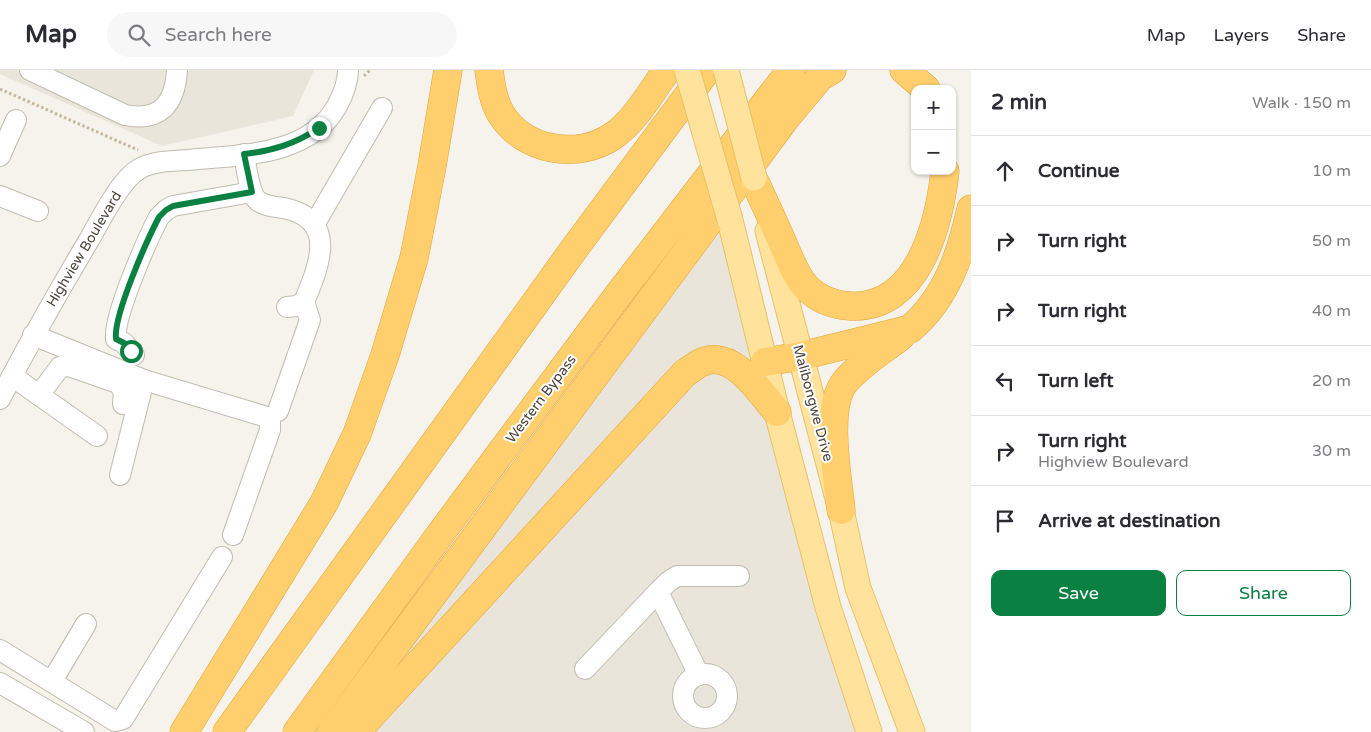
<!DOCTYPE html>
<html lang="en">
<head>
<meta charset="utf-8">
<style>
	body { margin:0; font-family:"Varela Round",sans-serif; background:#f7f7f7; color:#2b2b33 }
	.controls { position:absolute; right:15px; top:15px; display:grid; overflow:hidden; border-radius:10px; box-shadow:0 1px 4px #0004 }
	.controls button { width:45px; height:45px; display:grid; place-items:center; padding:0; border:0; border-bottom:1px solid #e1e1e2; background:#fff; color:#2b2b33; font:25px sans-serif }
	.stop { position:absolute; width:15px; height:15px; margin:-11px; border:4px solid #0b8043; border-radius:50%; background:#fff }
	.stop.end { background:#0b8043; border-color:#fff; box-shadow:0 1px 5px #0008 }
	.list { margin:0; padding:0; list-style:none }
	h2 { display:flex; justify-content:space-between; align-items:center; height:65px; margin:0; padding:0 20px; font-size:21px }
	h2 small { font-size:16px; font-weight:400; color:#7c7c81 }
	.list li { display:grid; grid-template-columns:32px 1fr auto; gap:15px; align-items:center; box-sizing:border-box; height:70px; padding:0 20px; border-top:1px solid #e1e1e2 }
	.list b { display:block; font-size:19px; white-space:nowrap }
	.list p { margin:0; font-size:16px; white-space:nowrap; color:#7c7c81 }
	.list em { font-size:16px; font-style:normal; color:#7c7c81 }
	.actions { display:flex; gap:10px; padding:15px 20px }
	.actions a { flex:1; padding:11px 0; border:1px solid #0b8043; border-radius:10px; text-align:center; font-size:18px; color:#0b8043 }
	.actions .main { background:#0b8043; color:#fff }
	.icon { flex:none; width:28px; height:28px; fill:none; stroke:currentColor; stroke-width:2; stroke-linecap:round; stroke-linejoin:round }
	.map { position:relative; flex:none; width:971px; height:662px; overflow:hidden }
	header { display:flex; align-items:center; gap:30px; box-sizing:border-box; height:70px; padding:0 25px; background:#fff; border-bottom:1px solid #e1e1e2 }
	header strong { font-size:24px }
	nav { display:flex; gap:28px; margin-inline-start:auto; font-size:18px }
	.search { width:350px; height:45px; background:#f7f7f7; display:flex; align-items:center; gap:12px; box-sizing:border-box; padding:0 18px; border-radius:28px; color:#7c7c81; font-size:19px }
	main { display:flex }
	aside { flex:1; background:#fff }
	.map>svg:first-child { display:block }
	.residential { fill:#eae5da }
	.lines { fill:none; stroke-linecap:round; stroke-linejoin:round }
	.minor-casing { stroke:#c2bbae; stroke-width:22 }
	.major-casing { stroke:#e6c16a; stroke-width:27 }
	.highway-casing { stroke:#e0a43c; stroke-width:29 }
	.path { stroke:#c4b79f; stroke-width:3; stroke-dasharray:2.5 2.5; stroke-linecap:butt }
	.minor { stroke:#fff; stroke-width:20 }
	.major { stroke:#ffe39c; stroke-width:25 }
	.highway { stroke:#ffcf6e; stroke-width:28 }
	.major-bridge-casing { stroke:#e6c16a; stroke-width:27; stroke-linecap:butt }
	.major-bridge { stroke:#ffe39c; stroke-width:25 }
	.route { stroke:#0b8043; stroke-width:6 }
	.labels { text-anchor:middle; dominant-baseline:central; stroke-width:4; stroke-linejoin:round; paint-order:stroke }
	.street-label { font-size:14px; fill:#4b4439; stroke:#fff }
</style>
</head>
<body>
<header>
<strong>Map</strong>
<div class="search"><svg class="icon" aria-label="search" viewBox="0 0 24 24"><circle cx="10" cy="10" r="6"/><path d="M15 15l6 6"/></svg>Search here</div>
<nav><a>Map</a><a>Layers</a><a>Share</a></nav>
</header>
<main>
<div class="map">
<svg width="971" height="662" viewBox="0 0 971 662">
	<rect width="100%" height="100%" fill="#f6f3ec"/>
	<!-- residential -->
	<g class="residential">
		<polygon points="0,0 314,0 293,46 162,76 0,4"/>
		<polygon points="730,150 871,662 300,662"/>
	</g>
	<g class="lines">
		<!-- minor casing -->
		<g class="minor-casing">
			<g id="minor">
				<path d="M 30,0 L 125,45 C 160,52 175,34 177,0"/>
				<path d="M 244,84 C 246,95 249,121 256,129 C 262,136 276,137 284,138 C 339,150 319,196 304,232 L 297,236 L 287,237"/>
				<polyline points="0,86 16,50"/>
				<polyline points="0,126 38,141"/>
				<polyline points="314,155 382,38"/>
				<polyline points="33,265 144,310 267,347 270,352 270,360 233,465"/>
				<path d="M 134,285 L 124,273 L 116,269 C 113,247 147,170 159,147 L 166,140 L 173,136 L 252,122"/>
				<polyline points="12,306 97,366"/>
				<polyline points="39,325 60,297 69,296 118,313 124,321 123,334"/>
				<path d="M 0,329 C 28,275 58,222 89,170 C 100,151 120,110 139,99 C 152,91 172,91 187,90 C 238,85 309,87 337,36 C 343,25 348,13 348,0"/>
				<polyline points="278,341 310,250 304,232"/>
				<polyline points="120,405 144,310"/>
				<polyline points="658,522 699,605"/>
				<polyline points="0,580 115,651 123,649 222,487"/>
				<polyline points="585,599 658,522 668,512 677,506 739,506"/>
				<circle cx="705" cy="626" r="22"/>
				<polyline points="52,611 86,554"/>
				<polyline points="0,613 84,662"/>
			</g>
		</g>
		<!-- major casing -->
		<g class="major-casing">
			<g id="major">
				<polyline points="730,150 777,342 828,537 869,662"/>
				<polyline points="768,161 841,440 858,518 912,662"/>
			</g>
		</g>
		<!-- highway casing -->
		<g class="highway-casing">
			<g id="highway">
				<path d="M 489,0 C 491,15 493,31 501,44 C 524,81 578,90 613,66 C 636,50 651,22 667,0"/>
				<polyline points="904,0 926,19"/>
				<path d="M 756,114 C 765,134 775,155 784,176 C 790,190 796,206 806,217 C 818,229 833,235 850,236 C 918,240 939,155 945,101"/>
				<path d="M 765,292 L 801,286 L 910,259 C 946,229 961,184 971,139"/>
				<path d="M 841,440 C 838,409 824,337 845,312 C 860,294 882,281 901,266"/>
				<polyline points="184,662 324,433 357,364 385,285 414,188 432,96 448,0"/>
				<polyline points="227,662 574,179 707,0"/>
				<polyline points="297,662 444,459 619,224 791,0"/>
				<polyline points="331,662 785,49 820,7 832,0"/>
				<path d="M 356,662 L 685,303 C 692,299 698,293 705,291 C 734,281 761,323 777,342"/>
			</g>
		</g>
		<!-- path -->
		<g class="path">
			<polyline points="364,6 370,0"/>
			<polyline points="0,19 138,80"/>
		</g>
		<!-- minor -->
		<use href="#minor" class="minor"/>
		<!-- major -->
		<use href="#major" class="major"/>
		<!-- highway -->
		<use href="#highway" class="highway"/>
		<!-- major-bridge casing -->
		<g class="major-bridge-casing">
			<g id="major-bridge">
				<polyline points="687,0 730,150"/>
				<polyline points="726,0 754,108"/>
			</g>
		</g>
		<!-- major-bridge -->
		<use href="#major-bridge" class="major-bridge"/>
	</g>
	<g class="lines">
		<!-- route -->
		<path class="route" d="M 131,281 L 124,273 L 116,269 C 113,246 147,170 159,147 L 166,140 L 173,136 L 252,122 L 244,84 C 272,81 295,74 319,58"/>
	</g>
	<g class="labels">
		<!-- street labels -->
		<g class="street-label">
			<text transform="translate(84 179) rotate(-59)">Highview Boulevard</text>
			<text transform="translate(541 329) rotate(-53)">Western Bypass</text>
			<text transform="translate(813 333) rotate(75)">Malibongwe Drive</text>
		</g>
	</g>
</svg>
<div class="controls">
<button>+</button>
<button>−</button>
</div>
<div class="stop" style="left:131px;top:281px"></div>
<div class="stop end" style="left:319px;top:58px"></div>
</div>
<aside>
<h2>2 min<small>Walk · 150 m</small></h2>
<ul class="list">
<li><svg class="icon" aria-label="ahead" viewBox="0 0 24 24"><path d="M12 20V5M6 11l6-6 6 6"/></svg><div><b>Continue</b></div><em>10 m</em></li>
<li><svg class="icon" aria-label="right" viewBox="0 0 24 24"><path d="M7 20v-9h11M14 6l5 5-5 5"/></svg><div><b>Turn right</b></div><em>50 m</em></li>
<li><svg class="icon" aria-label="right" viewBox="0 0 24 24"><path d="M7 20v-9h11M14 6l5 5-5 5"/></svg><div><b>Turn right</b></div><em>40 m</em></li>
<li><svg class="icon" aria-label="left" viewBox="0 0 24 24"><path d="M17 20v-9H6M10 6l-5 5 5 5"/></svg><div><b>Turn left</b></div><em>20 m</em></li>
<li><svg class="icon" aria-label="right" viewBox="0 0 24 24"><path d="M7 20v-9h11M14 6l5 5-5 5"/></svg><div><b>Turn right</b><p>Highview Boulevard</p></div><em>30 m</em></li>
<li><svg class="icon" aria-label="arrive" viewBox="0 0 24 24"><path d="M6 21V4h12l-3 4 3 4H6"/></svg><div><b>Arrive at destination</b></div></li>
</ul>
<div class="actions"><a class="main">Save</a><a>Share</a></div>
</aside>
</main>
</body>
</html>
